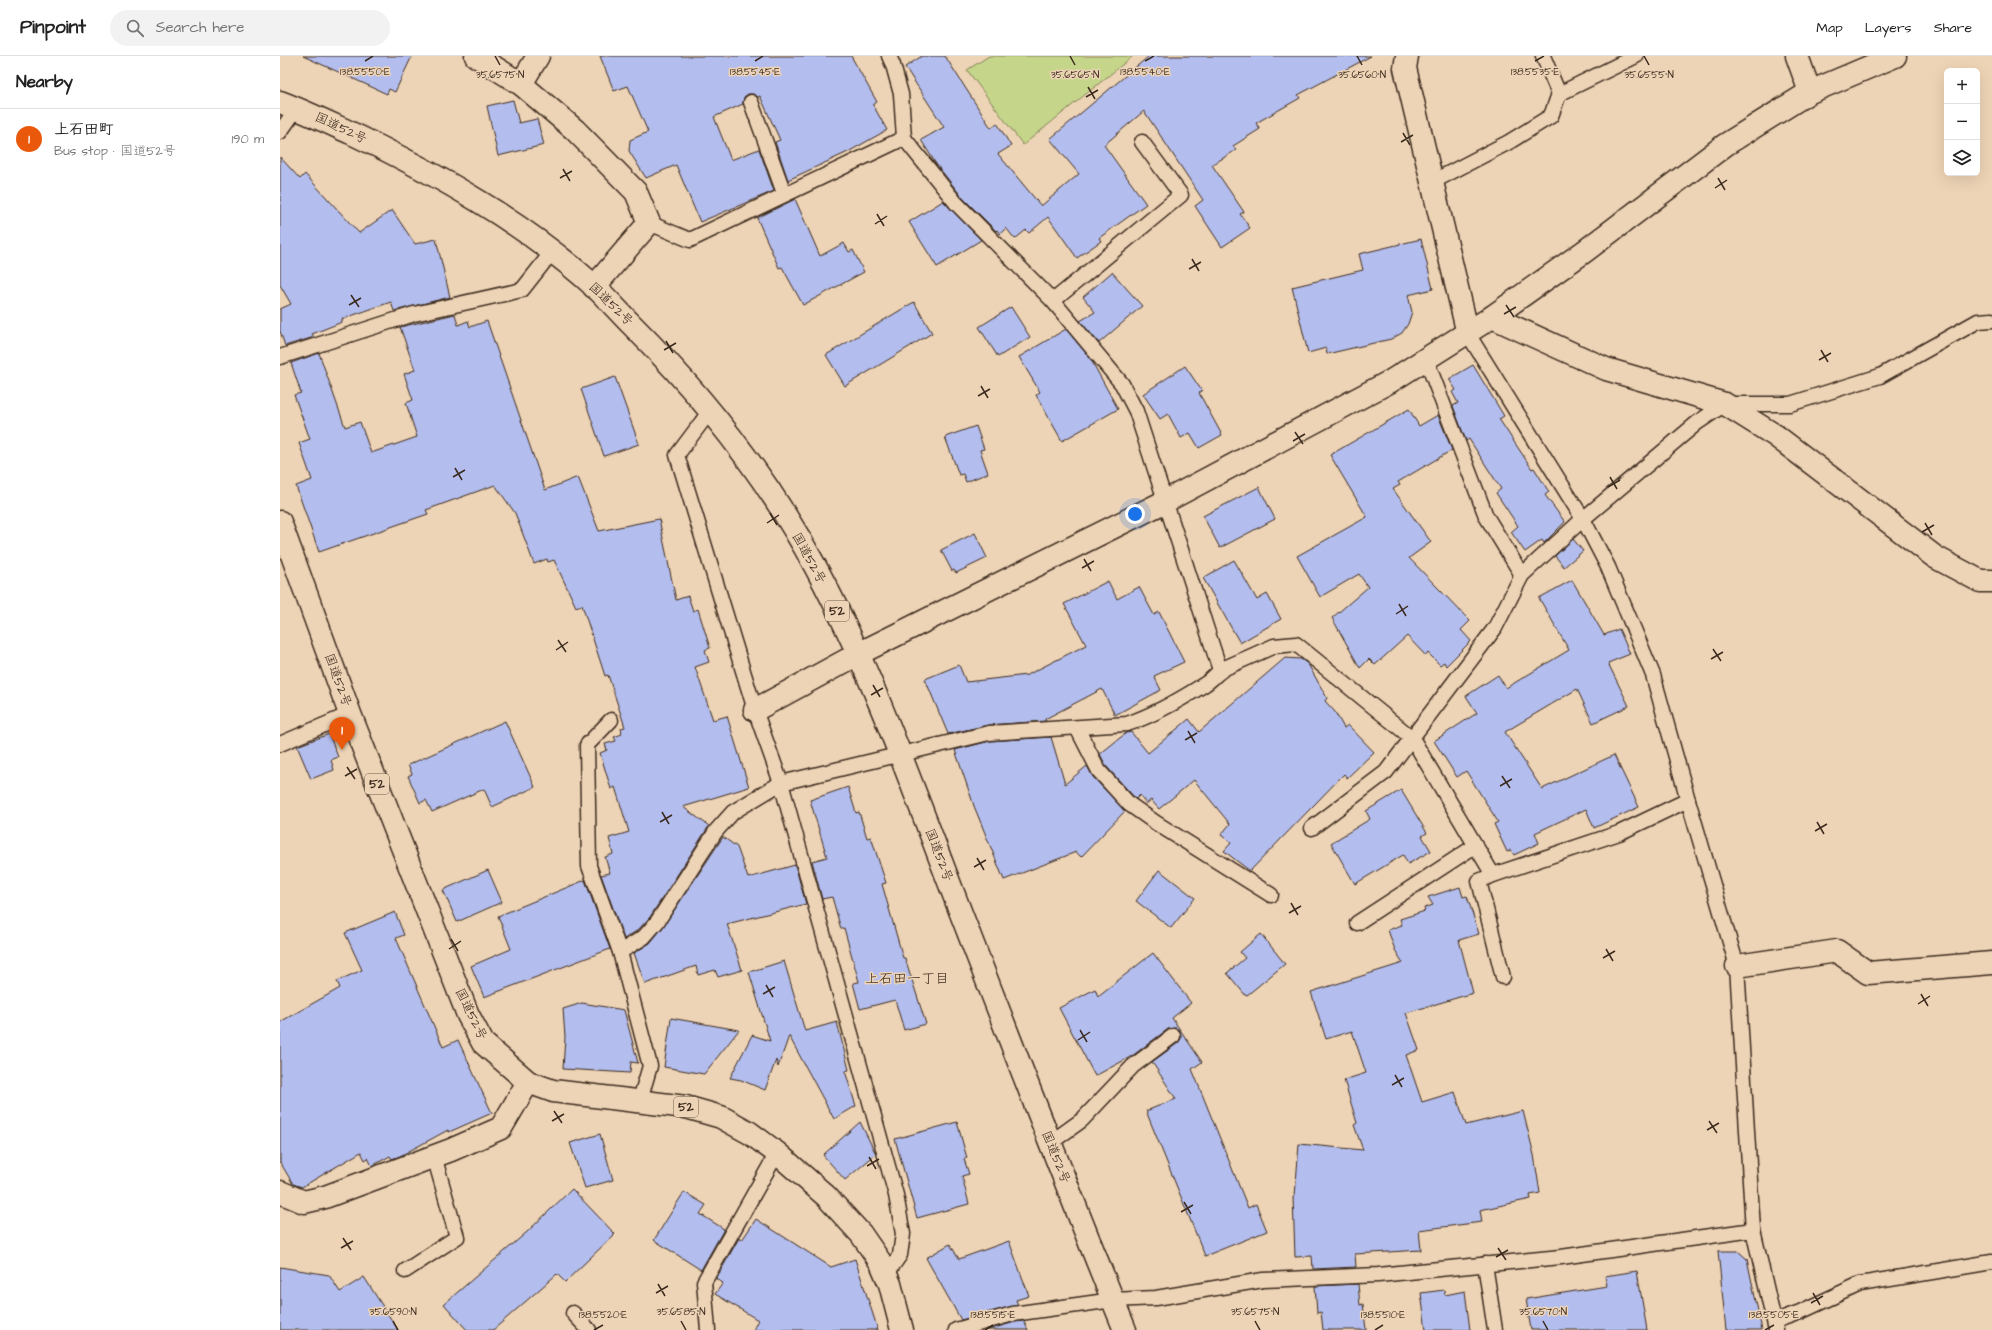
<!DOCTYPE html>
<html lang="en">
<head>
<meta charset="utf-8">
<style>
	body { margin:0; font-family:"Architects Daughter","Klee One",sans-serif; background:#f2f2f2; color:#222 }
	.controls { position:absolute; right:12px; top:12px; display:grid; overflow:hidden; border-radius:6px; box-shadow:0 4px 16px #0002 }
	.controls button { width:36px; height:36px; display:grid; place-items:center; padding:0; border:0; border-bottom:1px solid #e0e0e0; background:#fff; color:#222; font:20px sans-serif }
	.you { position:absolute; left:855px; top:458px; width:14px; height:14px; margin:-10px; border:3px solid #fff; border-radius:50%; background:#1a73e8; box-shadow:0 0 0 6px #1a73e833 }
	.badge { display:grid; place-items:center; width:26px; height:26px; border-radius:50%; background:#ea580c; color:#fff; font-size:13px; font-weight:700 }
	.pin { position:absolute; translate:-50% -33px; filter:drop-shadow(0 1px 2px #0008) }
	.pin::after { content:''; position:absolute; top:21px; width:14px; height:12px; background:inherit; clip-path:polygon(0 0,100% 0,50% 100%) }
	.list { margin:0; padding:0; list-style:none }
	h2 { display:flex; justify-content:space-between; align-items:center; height:52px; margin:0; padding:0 16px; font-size:17px }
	h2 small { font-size:13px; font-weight:400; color:#767676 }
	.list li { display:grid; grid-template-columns:26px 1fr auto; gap:12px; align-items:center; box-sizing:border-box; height:60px; padding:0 16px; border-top:1px solid #e0e0e0 }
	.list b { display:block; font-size:15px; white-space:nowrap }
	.list p { margin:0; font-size:13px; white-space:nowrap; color:#767676 }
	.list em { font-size:13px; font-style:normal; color:#767676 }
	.icon { flex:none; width:22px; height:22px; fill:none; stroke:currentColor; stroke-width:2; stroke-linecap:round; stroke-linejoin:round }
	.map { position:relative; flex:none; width:1712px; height:1274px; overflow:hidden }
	header { display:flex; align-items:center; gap:24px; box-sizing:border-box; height:56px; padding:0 20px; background:#fff; border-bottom:1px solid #e0e0e0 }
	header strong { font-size:19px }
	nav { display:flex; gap:22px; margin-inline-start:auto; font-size:14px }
	.search { width:280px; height:36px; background:#f2f2f2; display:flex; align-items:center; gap:10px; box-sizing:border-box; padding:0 14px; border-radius:22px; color:#767676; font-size:15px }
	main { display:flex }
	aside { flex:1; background:#fff }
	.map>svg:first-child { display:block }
	.green { fill:#c5d68b; stroke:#808054 }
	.building { fill:#b3bdee; stroke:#3b2a1e }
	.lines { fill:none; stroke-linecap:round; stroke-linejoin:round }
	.service-casing { stroke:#3b2a1e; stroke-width:17 }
	.minor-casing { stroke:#3b2a1e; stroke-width:25 }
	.tertiary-casing { stroke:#3b2a1e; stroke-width:25 }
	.trunk-casing { stroke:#3b2a1e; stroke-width:25 }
	.service { stroke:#eed4b6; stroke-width:14 }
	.minor { stroke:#eed4b6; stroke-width:22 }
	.tertiary { stroke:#eed4b6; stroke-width:22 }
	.trunk { stroke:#eed4b6; stroke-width:22 }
	.ticks { fill:none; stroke:#3b2a1e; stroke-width:1.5 }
	.labels { text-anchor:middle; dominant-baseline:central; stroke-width:3; stroke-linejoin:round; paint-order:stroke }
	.shield { fill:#eed4b6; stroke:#715d4c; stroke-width:1 }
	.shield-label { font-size:12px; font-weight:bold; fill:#3b2a1e }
	.street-label { font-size:13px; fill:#3b2a1e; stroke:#eed4b6 }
	.neighbourhood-label { font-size:14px; fill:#3b2a1e; stroke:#eed4b6 }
	.ticks-label { font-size:10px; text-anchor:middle; fill:#3b2a1e; stroke:#eed4b6; stroke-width:3; stroke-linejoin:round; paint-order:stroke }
</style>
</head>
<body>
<header>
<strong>Pinpoint</strong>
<div class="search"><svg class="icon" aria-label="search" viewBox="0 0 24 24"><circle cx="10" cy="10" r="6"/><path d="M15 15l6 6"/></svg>Search here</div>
<nav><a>Map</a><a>Layers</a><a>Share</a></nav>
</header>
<main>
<aside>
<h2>Nearby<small></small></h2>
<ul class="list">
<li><span class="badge">1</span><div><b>上石田町</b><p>Bus stop · 国道52号</p></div><em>190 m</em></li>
</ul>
</aside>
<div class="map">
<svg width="1712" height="1274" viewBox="0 0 1712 1274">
	<rect width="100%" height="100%" fill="#eed4b6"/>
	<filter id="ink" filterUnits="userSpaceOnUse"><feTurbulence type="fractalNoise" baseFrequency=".025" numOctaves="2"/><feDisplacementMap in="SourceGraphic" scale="8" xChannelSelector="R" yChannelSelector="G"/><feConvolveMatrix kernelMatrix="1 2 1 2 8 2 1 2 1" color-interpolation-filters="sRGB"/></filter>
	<g filter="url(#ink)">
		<!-- green -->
		<polygon class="green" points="709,0 853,0 743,89 687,14"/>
		<!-- building -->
		<g class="building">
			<polygon points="23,0 132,0 115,36 109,33 107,38"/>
			<polygon points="320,0 571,0 597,46 593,49 607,74 568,96 508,124 495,86 500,84 480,40 478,41 473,38 468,38 464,41 463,48 434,61 451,104 479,93 494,135 420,166 396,109 366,122 349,95 350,84 368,76 348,30 334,35"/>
			<polygon points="642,0 665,0 711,72 717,67 731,90 718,98 761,150 799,118 770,83 869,0 1091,0 1018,39 1020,42 976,67 980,73 953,90 956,94 932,109 964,156 960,158 970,172 942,191 915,150 923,144 864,55 824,89 866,148 819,182 821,185 797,202 768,161 749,177 746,174 735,183 726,172 720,178 717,174 716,175 682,141 656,108 641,84 664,71 625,11"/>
			<polygon points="233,44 239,67 257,63 264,89 218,100 207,50"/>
			<polygon points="0,101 20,123 25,118 79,177 112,154 135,188 156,183 170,241 114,255 111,246 62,263 62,266 32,278 34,281 5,290 0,275 0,253 11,248 0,229"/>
			<polygon points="515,143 540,200 564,187 569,196 573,194 584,216 523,249 502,211 499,212 477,162"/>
			<polygon points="663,145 701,184 657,211 629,166"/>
			<polygon points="1141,183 1153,233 1128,239 1132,256 1128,268 1122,277 1111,283 1047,298 1046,292 1028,297 1012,231 1083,214 1079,198"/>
			<polygon points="832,216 862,250 819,287 800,265 815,256 803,241"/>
			<polygon points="634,246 652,277 565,330 546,299"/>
			<polygon points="731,251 750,281 718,301 699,271"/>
			<polygon points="175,258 178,269 188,265 190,271 207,265 265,434 298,421 319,475 379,463 396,544 408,540 413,555 418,553 430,592 425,594 429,606 415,611 433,664 447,660 469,731 403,751 429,770 370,861 358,874 344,883 321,819 330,817 325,801 333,798 329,782 349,776 335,731 331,733 320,697 327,694 325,688 336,685 334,681 342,678 341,672 345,671 328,619 325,620 302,549 296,551 274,504 268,506 267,503 254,508 235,457 215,429 146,454 148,458 39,496 16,430 32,424 19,387 30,383 14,339 21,337 11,307 39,297 65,371 80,366 91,397 137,381 126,347 133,344 124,318 135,314 120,271"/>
			<polygon points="786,273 810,302 838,353 782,385 756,339 760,336 739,301"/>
			<polygon points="1193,309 1224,360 1219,363 1252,413 1254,412 1269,436 1265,439 1285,466 1264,487 1262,484 1245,496 1231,476 1238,470 1216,437 1221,433 1189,383 1186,385 1173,350 1178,347 1172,336 1176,334 1169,323"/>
			<polygon points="905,310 922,335 919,337 942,379 919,392 910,377 901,382 888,358 880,363 863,338"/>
			<polygon points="335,321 359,388 324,400 301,333"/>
			<polygon points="1129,353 1139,370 1158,359 1172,394 1118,426 1120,429 1113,433 1151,486 1129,502 1190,565 1181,574 1191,585 1166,610 1164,606 1160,609 1148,597 1146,600 1127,580 1095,609 1089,603 1080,612 1052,562 1088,531 1079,518 1040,541 1017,500 1087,461 1050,399"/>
			<polygon points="696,370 704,393 700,394 708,417 686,426 683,418 679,419 665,381"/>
			<polygon points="979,431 995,463 940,492 923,460"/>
			<polygon points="695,477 707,502 676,517 674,514 672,515 661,494"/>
			<polygon points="1293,483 1303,495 1284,511 1275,500"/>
			<polygon points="954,504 977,544 987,538 1001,563 960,587 923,522"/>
			<polygon points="1292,524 1324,579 1339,573 1350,598 1328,607 1349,650 1313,667 1297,633 1225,676 1262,733 1334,699 1359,751 1314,772 1306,753 1255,777 1259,787 1234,799 1231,794 1227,796 1214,768 1218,766 1186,715 1177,721 1154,685 1197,657 1186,640 1218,619 1226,632 1289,594 1259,542"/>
			<polygon points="828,525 837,543 859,531 874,559 879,556 904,606 874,620 881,634 835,659 822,633 765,663 766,665 708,669 668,678 645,623 679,609 686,626 747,619 806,589 784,548"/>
			<polygon points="1005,602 1021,603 1028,608 1047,642 1045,645 1055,656 1064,672 1068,669 1094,696 1067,722 1064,718 970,815 944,795 951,787 941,779 950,768 914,724 879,753 871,744 866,748 860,739 856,743 855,742 826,710 820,698 846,677 851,676 868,697 909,663 919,676"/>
			<polygon points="225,665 255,731 212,751 204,733 152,756 146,744 140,747 128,720 132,718 128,709"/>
			<polygon points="49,678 58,701 51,704 54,714 31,723 17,690"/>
			<polygon points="771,681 785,728 807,710 813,721 845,755 801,801 796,796 724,824 694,750 675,694 710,685"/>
			<polygon points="568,731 576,757 579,756 587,782 591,781 606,827 602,828 623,902 625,902 646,968 624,974 615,944 580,953 573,927 579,926 564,872 561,873 552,841 542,843 532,805 547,801 530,744"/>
			<polygon points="1121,734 1147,777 1142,780 1151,795 1128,808 1123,799 1075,828 1051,787 1090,763 1086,755"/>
			<polygon points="443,781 457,791 468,822 515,809 526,848 447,868 462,914 438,921 435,914 418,919 416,910 365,928 354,897 370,887 383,871"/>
			<polygon points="208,814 222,846 177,866 163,834"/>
			<polygon points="879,814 915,842 891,872 856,845"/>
			<polygon points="305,824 330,893 204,941 191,910 231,893 218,860"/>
			<polygon points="1180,831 1183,841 1187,840 1199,878 1179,884 1193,937 1126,957 1139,994 1126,999 1142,1046 1175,1036 1186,1069 1243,1055 1254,1099 1260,1137 1250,1139 1251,1143 1200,1154 1202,1166 1139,1174 1141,1194 1075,1198 1076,1211 1033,1213 1032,1200 1015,1201 1013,1141 1015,1140 1019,1088 1083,1094 1074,1069 1077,1067 1064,1024 1086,1017 1072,975 1046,983 1031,936 1123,907 1115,894 1108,874 1122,869 1120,863 1145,855 1144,852 1153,849 1148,841"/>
			<polygon points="115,856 124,879 116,882 163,991 178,984 212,1057 169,1076 168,1074 120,1100 112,1103 110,1100 92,1110 88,1102 85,1104 81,1096 22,1131 13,1128 0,1106 0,966 60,932 57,925 82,914 65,877"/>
			<polygon points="981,878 1005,908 966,940 947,917 965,902 960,896"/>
			<polygon points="873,897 911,947 892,962 922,1006 912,1013 968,1152 976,1148 987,1175 925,1200 866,1055 896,1043 872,1006 898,987 901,983 900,975 896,972 888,973 852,1000 815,1020 779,952 815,933 818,940"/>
			<polygon points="504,905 525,975 557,966 569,1014 565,1015 576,1050 554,1063 509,980 498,1011 496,1004 485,1034 461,1024 450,1022 472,979 490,985 469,916"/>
			<polygon points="302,947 344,954 358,1007 351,1006 350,1017 283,1013 285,981 283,953"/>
			<polygon points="391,962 459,974 424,1018 384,1011"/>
			<polygon points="580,1066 596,1098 565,1124 543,1099"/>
			<polygon points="677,1066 687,1102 684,1103 689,1118 682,1120 689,1148 637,1162 615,1083"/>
			<polygon points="320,1078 333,1124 305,1132 290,1087"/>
			<polygon points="292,1133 335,1178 285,1226 277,1218 213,1274 187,1274 164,1248 247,1176"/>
			<polygon points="404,1136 426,1149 420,1158 444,1173 421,1214 374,1184"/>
			<polygon points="476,1163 551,1211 575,1203 598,1274 473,1274 478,1264 435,1238 443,1227 436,1223 459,1182 462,1184"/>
			<polygon points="729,1185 749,1240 736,1244 738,1249 681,1264 646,1202 670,1188 679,1203"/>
			<polygon points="1438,1195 1458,1195 1467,1203 1482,1274 1446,1274"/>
			<polygon points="0,1211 49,1219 60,1236 84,1221 118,1274 0,1274"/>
			<polygon points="1357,1215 1367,1274 1251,1274 1246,1243 1327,1230 1325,1220"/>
			<polygon points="1078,1228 1080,1249 1083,1248 1086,1274 1043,1274 1041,1256 1037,1257 1035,1230"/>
			<polygon points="1164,1234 1165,1239 1185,1235 1190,1274 1146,1274 1141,1237"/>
			<polygon points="744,1265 748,1274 707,1274 735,1266"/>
		</g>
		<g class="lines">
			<!-- service casing -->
			<g class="service-casing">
				<g id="service">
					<polyline points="609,0 613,9 621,38 624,82 676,147 773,245 842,328 856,355 940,614"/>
					<polyline points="1263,0 1279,38"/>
					<polyline points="471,46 504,137"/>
					<polyline points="0,76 17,52"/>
					<polyline points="1152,126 1229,86 1271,60 1279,38 1356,0"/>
					<polyline points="369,167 410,184 624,82"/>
					<polyline points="773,245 901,139 862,86"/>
					<polyline points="1188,278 1303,463 1328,511 1373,619 1408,744 1457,910 1473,1174 1496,1274"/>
					<polyline points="0,301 134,258 242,234 272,196"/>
					<polyline points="1146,303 1206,460 1242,519"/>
					<polyline points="430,355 397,399 475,654 501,727 616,1139 623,1178 620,1199 606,1219"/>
					<polyline points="331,664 307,689 309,810 340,896 370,1010 359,1047"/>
					<polyline points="797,672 819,715 849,748 876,767 991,839"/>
					<polyline points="0,688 70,658"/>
					<polyline points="1032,772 1106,716 1215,572 1242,519 1303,463 1417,367 1445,348 1510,348 1600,320 1698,265 1712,264"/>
					<polyline points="1077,867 1195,790"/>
					<path d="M 340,896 L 364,881 L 377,866 L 436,775 L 453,756 L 501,727 L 709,677 L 847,668 C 874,659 900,644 925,628 C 933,623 938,615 947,611 L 994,590 L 1016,588 L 1132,682 L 1213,819"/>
					<polyline points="1223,921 1199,825 1213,819 1339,777 1408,744"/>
					<polyline points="770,1087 802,1064 853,1010 893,980"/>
					<polyline points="1205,1208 1215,1274"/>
					<polyline points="125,1215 177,1181 154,1100"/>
					<polyline points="293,1257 309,1274"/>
					<polyline points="1495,1265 1520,1256 1580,1228 1712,1206"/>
					<polyline points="428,1274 424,1226 497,1097"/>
					<polyline points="676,1274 733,1258 833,1244 876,1242 983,1224 1098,1219 1281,1201 1473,1174"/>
				</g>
			</g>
			<!-- minor casing -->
			<g class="minor-casing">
				<g id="minor">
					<polyline points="1127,0 1125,12 1188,278"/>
					<polyline points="1517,0 1530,36"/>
					<polyline points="241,28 258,0"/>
					<polyline points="1212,261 1326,313 1445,348 1496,380 1655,501 1700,525 1712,525"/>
					<polyline points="1457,910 1557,895 1588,917 1712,907"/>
					<polyline points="0,1136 24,1146 45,1141 171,1094 221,1072 248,1026"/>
				</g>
			</g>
			<!-- tertiary casing -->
			<g class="tertiary-casing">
				<g id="tertiary">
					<polyline points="196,0 241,28 295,74 356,136 369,167 314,231"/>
					<polyline points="475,654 578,598 884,446 1111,325 1212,261 1305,195 1445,89 1530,36 1615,0"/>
				</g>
			</g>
			<!-- trunk casing -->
			<g class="trunk-casing">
				<g id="trunk">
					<path d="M 0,46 C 24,55 47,66 71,77 C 157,118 243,166 314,230 C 327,242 339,256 352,269 C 423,340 487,421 535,510 C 593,617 633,733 677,847 C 732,989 787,1132 845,1274"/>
					<polyline points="0,466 70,658 188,959 203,987 248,1026 273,1035 406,1051 441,1061 470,1077 497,1097 546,1140 581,1178 601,1207 610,1228 622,1274"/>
				</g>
			</g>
			<!-- service -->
			<use href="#service" class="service"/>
			<!-- minor -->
			<use href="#minor" class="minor"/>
			<!-- tertiary -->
			<use href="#tertiary" class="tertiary"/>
			<!-- trunk -->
			<use href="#trunk" class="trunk"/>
		</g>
	</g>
	<!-- ticks -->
	<path class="ticks" d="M 215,0 L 220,9M 790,0 L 795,9M 1077,0 L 1082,9M 1364,0 L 1369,9M 85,5 L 93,0M 475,5 L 483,0M 865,5 L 874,0M 1255,5 L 1264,0M 808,31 L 815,43M 806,41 L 818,34M 1123,77 L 1130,89M 1121,86 L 1133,79M 283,113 L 290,125M 280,122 L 292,115M 1438,122 L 1445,134M 1435,132 L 1447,124M 597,158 L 604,170M 595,168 L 607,160M 912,203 L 919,215M 909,213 L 921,206M 71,239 L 79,251M 69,249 L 81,242M 1226,249 L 1234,261M 1224,258 L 1236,251M 386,285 L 393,297M 384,294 L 396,287M 1541,294 L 1548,306M 1539,304 L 1551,297M 701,330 L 708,342M 698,340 L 710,333M 1015,376 L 1023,388M 1013,385 L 1025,378M 175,412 L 182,424M 173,421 L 185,414M 1330,421 L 1337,433M 1328,431 L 1340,424M 490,457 L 497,469M 487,467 L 499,459M 1645,467 L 1652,479M 1642,476 L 1654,469M 804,503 L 811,515M 802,512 L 814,505M 1119,548 L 1126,560M 1116,558 L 1128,550M 278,584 L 286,596M 1433,593 L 1441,605M 276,594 L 288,586M 1431,603 L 1443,596M 593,629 L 600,641M 591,639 L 603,632M 908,675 L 915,687M 905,684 L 917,677M 67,711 L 75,723M 65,720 L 77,713M 1222,720 L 1230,732M 1220,730 L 1232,723M 382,756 L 389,768M 380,766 L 392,759M 1537,766 L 1544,778M 1535,775 L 1547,768M 697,802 L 704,814M 694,811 L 706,804M 1011,847 L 1018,859M 1009,857 L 1021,850M 171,883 L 178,895M 169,893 L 181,885M 1326,893 L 1333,905M 1323,902 L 1335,895M 486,929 L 493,941M 483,938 L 495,931M 1641,938 L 1648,950M 1638,948 L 1650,940M 800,974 L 807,986M 798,984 L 810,976M 1115,1019 L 1122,1031M 1112,1029 L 1124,1022M 274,1055 L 282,1067M 272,1065 L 284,1058M 1429,1065 L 1437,1077M 1427,1074 L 1439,1067M 589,1101 L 596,1113M 587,1110 L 599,1103M 904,1146 L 911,1158M 901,1156 L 913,1149M 63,1182 L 71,1194M 61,1192 L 73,1185M 1218,1192 L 1226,1204M 1216,1201 L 1228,1194M 378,1228 L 385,1240M 376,1237 L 388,1230M 1533,1237 L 1540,1249M 1531,1247 L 1543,1240M 113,1265 L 118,1274M 401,1265 L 406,1274M 975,1265 L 980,1274M 1263,1265 L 1268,1274M 314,1274 L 323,1269M 705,1274 L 713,1269M 1095,1274 L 1103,1269M 1485,1274 L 1494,1269"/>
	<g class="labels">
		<!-- shield labels -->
		<g class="shield">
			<rect x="545" y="545" width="24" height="20" rx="3"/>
			<rect x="85" y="718" width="24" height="20" rx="3"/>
			<rect x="394" y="1041" width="24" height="20" rx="3"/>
		</g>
		<g class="shield-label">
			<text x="557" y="555">52</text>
			<text x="97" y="728">52</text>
			<text x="406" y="1051">52</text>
		</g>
		<!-- street labels -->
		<g class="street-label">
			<text transform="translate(61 72) rotate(25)">国道52号</text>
			<text transform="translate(331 248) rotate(44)">国道52号</text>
			<text transform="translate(529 502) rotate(61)">国道52号</text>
			<text transform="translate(58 624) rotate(70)">国道52号</text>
			<text transform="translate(659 799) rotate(69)">国道52号</text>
			<text transform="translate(191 958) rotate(64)">国道52号</text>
			<text transform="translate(776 1101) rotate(68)">国道52号</text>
		</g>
		<!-- neighbourhood labels -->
		<g class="neighbourhood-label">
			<text x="627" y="923">上石田一丁目</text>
		</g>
	</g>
	<g class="ticks-label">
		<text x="475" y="19">138.5545°E</text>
		<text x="85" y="19">138.5550°E</text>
		<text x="865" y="19">138.5540°E</text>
		<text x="1255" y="19">138.5535°E</text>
		<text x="1082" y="22">35.6560°N</text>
		<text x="1369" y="22">35.6555°N</text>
		<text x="220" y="22">35.6575°N</text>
		<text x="795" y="22">35.6565°N</text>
		<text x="113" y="1259">35.6590°N</text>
		<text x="401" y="1259">35.6585°N</text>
		<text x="975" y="1259">35.6575°N</text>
		<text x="1263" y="1259">35.6570°N</text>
		<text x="323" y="1262">138.5520°E</text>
		<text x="713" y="1262">138.5515°E</text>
		<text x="1103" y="1262">138.5510°E</text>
		<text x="1494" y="1262">138.5505°E</text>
	</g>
</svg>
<div class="controls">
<button>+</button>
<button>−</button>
<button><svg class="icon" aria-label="layers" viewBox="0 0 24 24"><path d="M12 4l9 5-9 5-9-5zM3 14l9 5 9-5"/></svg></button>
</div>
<div class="you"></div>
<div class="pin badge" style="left:62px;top:694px">1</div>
</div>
</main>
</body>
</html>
